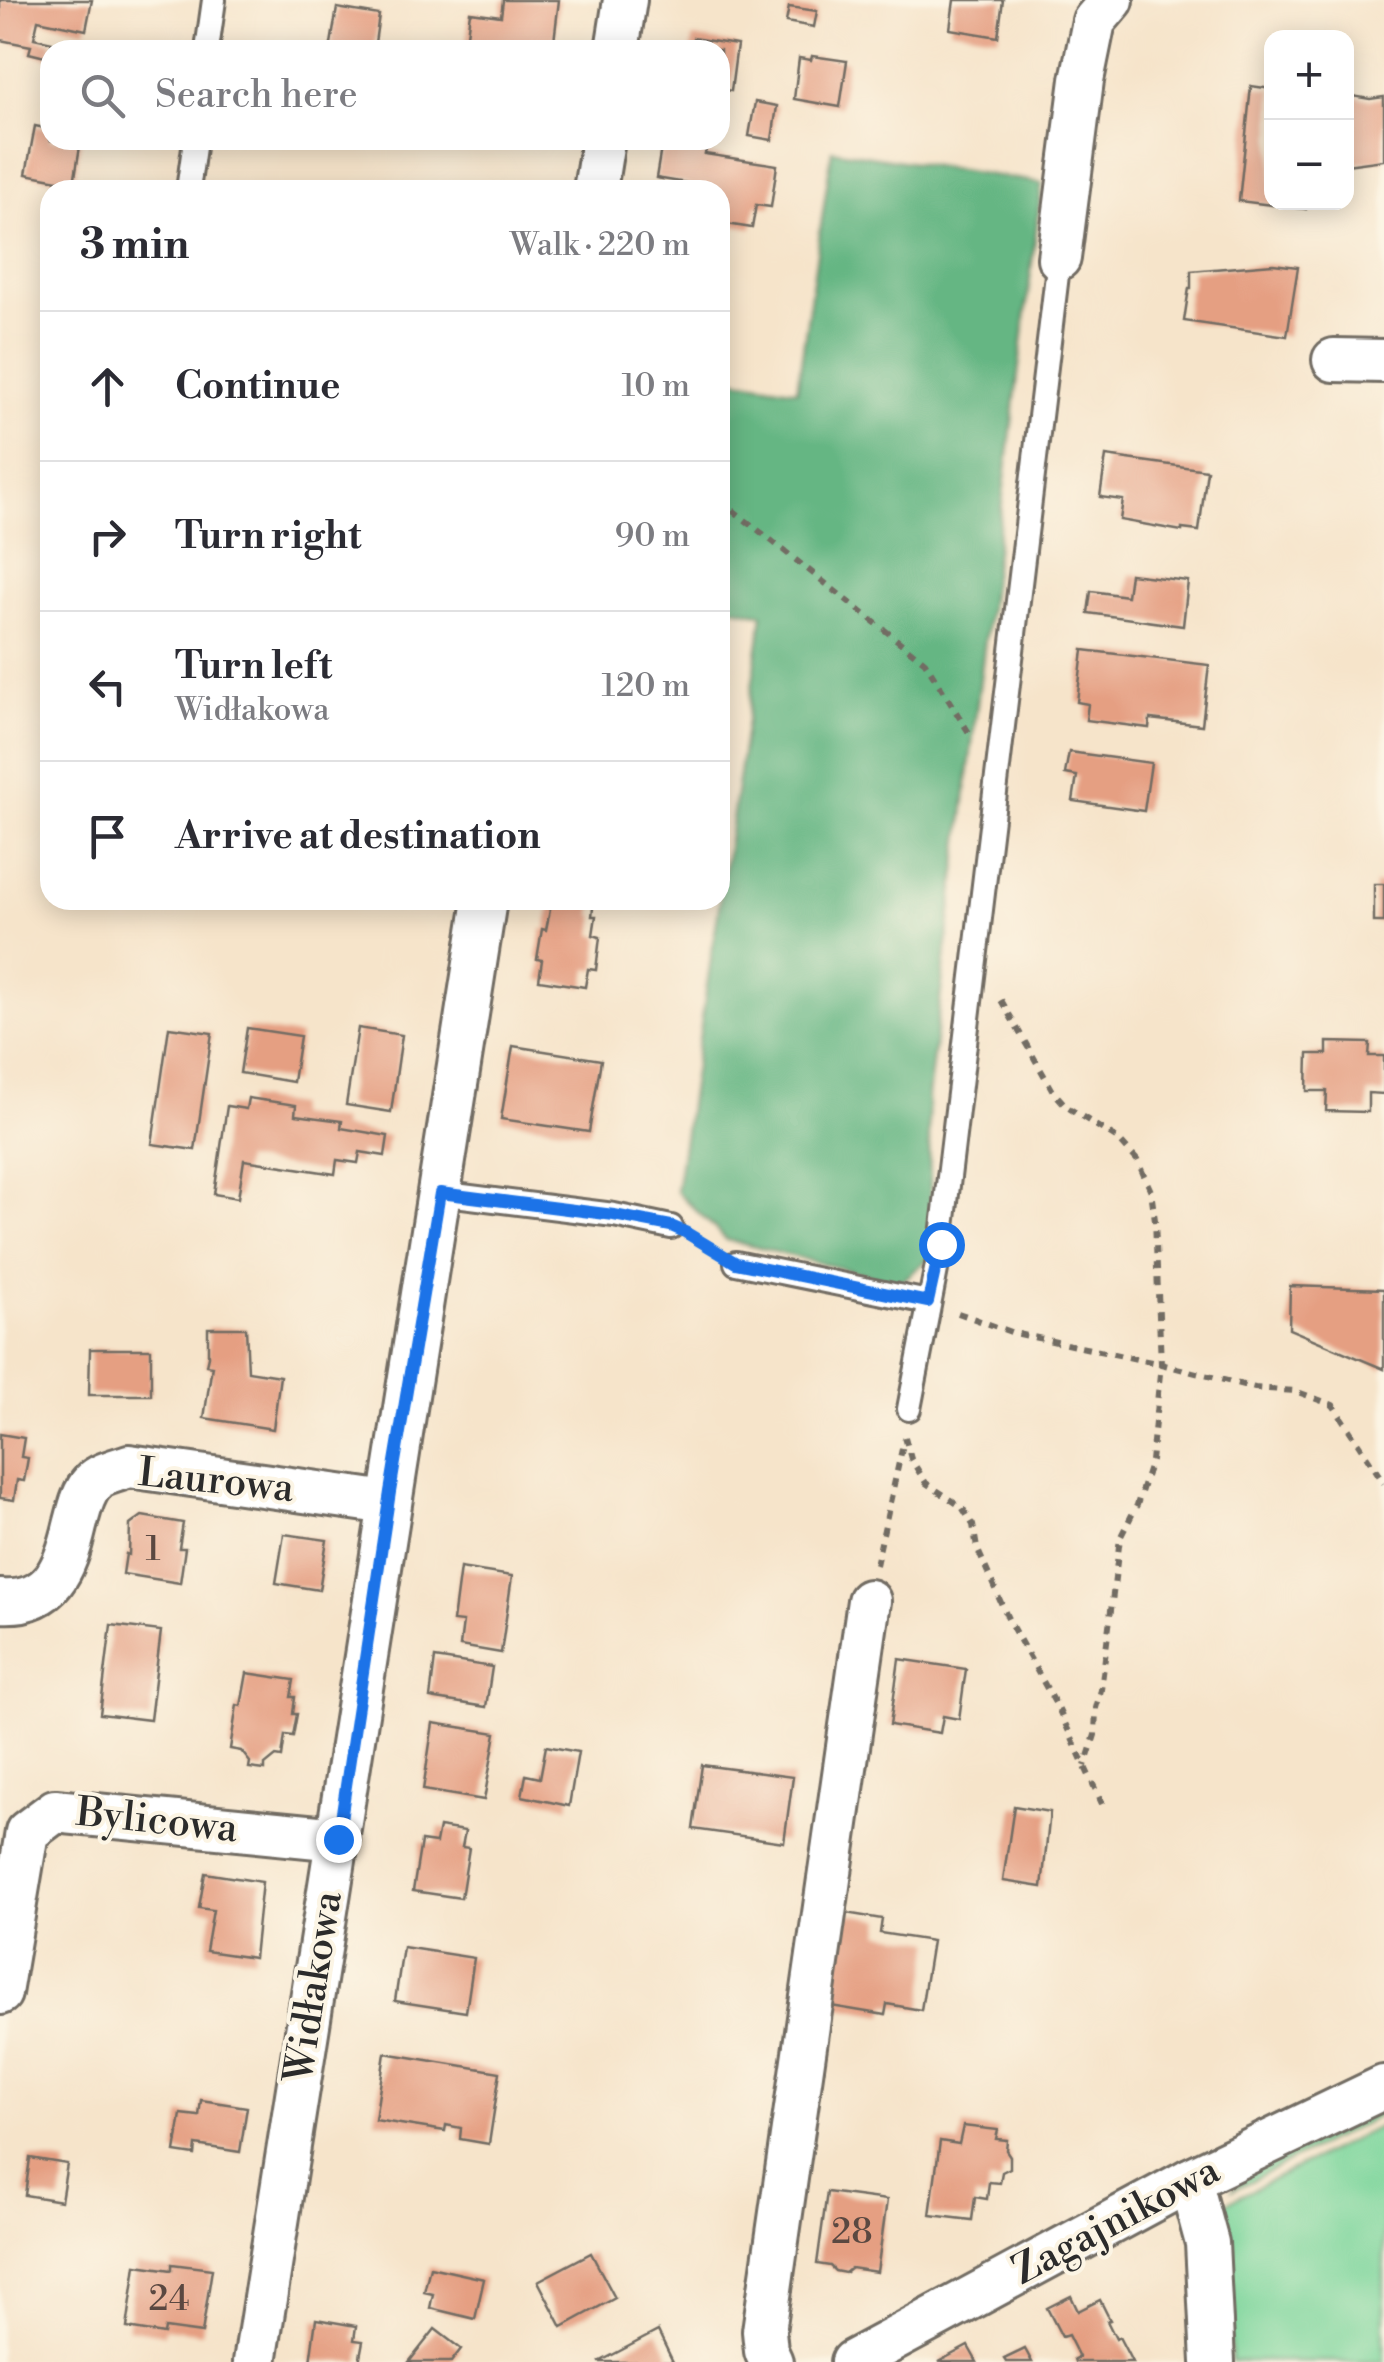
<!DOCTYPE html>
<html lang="en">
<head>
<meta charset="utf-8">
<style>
	body { margin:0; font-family:"Libre Bodoni",serif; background:#f7f7f7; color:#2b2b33 }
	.controls { position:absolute; right:30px; top:30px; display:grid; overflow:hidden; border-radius:20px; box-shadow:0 5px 25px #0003 }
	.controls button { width:90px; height:90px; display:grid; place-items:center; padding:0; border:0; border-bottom:2px solid #e1e1e2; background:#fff; color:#2b2b33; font:50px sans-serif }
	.stop { position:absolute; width:30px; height:30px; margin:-22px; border:8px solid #1a73e8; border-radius:50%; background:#fff }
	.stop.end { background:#1a73e8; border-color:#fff; box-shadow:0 2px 10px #0008 }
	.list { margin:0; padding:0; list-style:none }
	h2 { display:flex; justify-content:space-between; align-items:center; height:130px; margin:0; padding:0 40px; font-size:42px }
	h2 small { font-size:32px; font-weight:400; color:#7c7c81 }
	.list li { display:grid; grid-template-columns:65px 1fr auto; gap:30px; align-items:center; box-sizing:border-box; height:150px; padding:0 40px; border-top:2px solid #e1e1e2 }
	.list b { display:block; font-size:38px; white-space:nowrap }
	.list p { margin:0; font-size:32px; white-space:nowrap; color:#7c7c81 }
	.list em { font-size:32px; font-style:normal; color:#7c7c81 }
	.icon { flex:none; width:55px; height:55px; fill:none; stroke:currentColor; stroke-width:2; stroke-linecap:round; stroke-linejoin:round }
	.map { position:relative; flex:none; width:1384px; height:2362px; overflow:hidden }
	.search { position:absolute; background:#fff; box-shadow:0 5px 25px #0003; left:40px; top:40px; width:690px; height:110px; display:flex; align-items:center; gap:25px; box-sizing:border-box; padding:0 35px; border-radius:30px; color:#7c7c81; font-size:38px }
	.panel { position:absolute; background:#fff; box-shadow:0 5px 25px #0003; left:40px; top:180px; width:690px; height:730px; border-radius:30px }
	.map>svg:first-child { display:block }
	.green { fill:#7cd59b; stroke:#548063; stroke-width:2.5 }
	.forest { fill:#65b683; stroke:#487057; stroke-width:2.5 }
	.building { fill:#e59f82 }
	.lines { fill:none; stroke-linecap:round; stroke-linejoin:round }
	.service-casing { stroke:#726c63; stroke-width:28 }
	.minor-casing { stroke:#726c63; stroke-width:48 }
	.path { stroke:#726c63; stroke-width:6; stroke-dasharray:8 8; stroke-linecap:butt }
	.service { stroke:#fff; stroke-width:22 }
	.minor { stroke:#fff; stroke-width:42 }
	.route { stroke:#1a73e8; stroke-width:12 }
	.labels { text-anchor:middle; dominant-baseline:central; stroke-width:8; stroke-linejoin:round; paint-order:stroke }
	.number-label { font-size:35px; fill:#5a4841 }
	.street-label { font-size:40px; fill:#2b2b2b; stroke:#fcf5e5 }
</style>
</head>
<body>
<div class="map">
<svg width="1384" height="2362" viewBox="0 0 1384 2362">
	<rect width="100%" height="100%" fill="#fcf5e5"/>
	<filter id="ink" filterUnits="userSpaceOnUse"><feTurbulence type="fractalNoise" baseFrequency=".01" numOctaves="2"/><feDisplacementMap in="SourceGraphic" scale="20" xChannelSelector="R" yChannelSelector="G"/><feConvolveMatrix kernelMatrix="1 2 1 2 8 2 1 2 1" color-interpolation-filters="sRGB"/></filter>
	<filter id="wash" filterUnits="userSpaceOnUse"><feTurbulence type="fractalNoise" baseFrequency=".0048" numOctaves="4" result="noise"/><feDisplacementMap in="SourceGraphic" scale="40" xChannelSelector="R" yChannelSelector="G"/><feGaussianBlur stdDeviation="2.25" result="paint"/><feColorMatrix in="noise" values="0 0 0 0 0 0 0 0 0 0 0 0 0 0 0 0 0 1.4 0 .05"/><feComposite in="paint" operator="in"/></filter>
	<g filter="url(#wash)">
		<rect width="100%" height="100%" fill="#f6e4ca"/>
		<!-- green -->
		<g class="green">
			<polygon points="1384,2107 1384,2113 1231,2191 1245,2175"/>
			<polygon points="1384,2124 1384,2362 1231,2361 1224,2204"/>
		</g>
		<!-- forest -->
		<polygon class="forest" points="832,150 1042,183 928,1097 932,1256 900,1283 727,1240 676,1191 763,614 720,605 720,377 797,390"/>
		<g id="blocks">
			<!-- building -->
			<g class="building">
				<polygon points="0,0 92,0 86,30 38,20 34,38 52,42 49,58 29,53 31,46 0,40"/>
				<polygon points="503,0 559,0 553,50 465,50 470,12 501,16"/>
				<polygon points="954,0 1003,0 998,37 950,29"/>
				<polygon points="789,7 817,11 814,27 786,22"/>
				<polygon points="337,8 379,15 374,50 330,50"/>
				<polygon points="693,38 737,45 731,91 720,89 720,50 691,50"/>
				<polygon points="812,56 847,61 840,107 794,99 799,58 811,60"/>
				<polygon points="1251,86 1272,89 1272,205 1239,201"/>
				<polygon points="1346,95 1370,99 1384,97 1384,160 1346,165"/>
				<polygon points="755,102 777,106 772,140 749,136"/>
				<polygon points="35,126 50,129 50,140 81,140 74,183 26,174"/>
				<polygon points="662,142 706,149 705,154 777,165 771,207 756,205 752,228 720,223 720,190 692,190 686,183 656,178"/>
				<polygon points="1273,202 1307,202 1306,209 1273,205"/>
				<polygon points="1273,264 1298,267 1287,336 1184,321 1189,288 1191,288 1191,271"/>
				<polygon points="1106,456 1207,470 1199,531 1182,529 1182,531 1120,520 1123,500 1100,497"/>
				<polygon points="1130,574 1188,581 1183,626 1088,613 1091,591 1127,596"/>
				<polygon points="1083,650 1209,665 1202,725 1150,719 1149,728 1086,720 1088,704 1077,702"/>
				<polygon points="1069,752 1151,763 1144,811 1073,801 1077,776 1065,774"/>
				<rect x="1374" y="884" width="10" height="38"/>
				<polygon points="552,900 594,900 592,916 596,916 593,935 600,937 596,970 588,969 585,987 539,980 542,960 537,959 542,929 546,930"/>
				<polygon points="169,1027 212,1033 195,1150 152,1144"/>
				<polygon points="247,1028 300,1036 293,1082 240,1073"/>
				<polygon points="358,1028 402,1035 391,1112 346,1105"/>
				<polygon points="1327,1042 1370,1043 1369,1056 1384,1056 1384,1094 1368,1093 1368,1112 1326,1111 1327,1091 1307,1091 1308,1054 1327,1054"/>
				<polygon points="513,1046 601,1060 589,1132 501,1119"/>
				<polygon points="248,1098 296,1105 295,1115 342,1121 341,1128 388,1136 385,1156 360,1152 358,1163 337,1160 335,1174 244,1160 238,1198 214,1194 227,1106 246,1109"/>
				<polygon points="1290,1286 1384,1289 1384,1369 1289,1329"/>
				<polygon points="208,1328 246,1328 248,1371 280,1376 273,1429 204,1418 212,1366 206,1365 208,1356"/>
				<polygon points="90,1349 151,1349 151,1395 89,1395"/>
				<polygon points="0,1434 24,1438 21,1457 28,1458 24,1481 17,1480 14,1500 0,1498"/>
				<polygon points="142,1516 183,1523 179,1548 185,1548 180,1583 123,1574 126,1554 129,1555 130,1525"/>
				<polygon points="284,1534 327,1540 319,1590 276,1583"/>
				<polygon points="460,1568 512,1576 501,1653 460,1646 463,1622 453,1621"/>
				<polygon points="111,1625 161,1631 150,1720 100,1714"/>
				<polygon points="435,1658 492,1667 486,1707 430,1698"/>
				<polygon points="899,1659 966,1669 959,1719 943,1716 940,1733 890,1725"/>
				<polygon points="247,1673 294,1680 291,1697 295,1697 293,1714 297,1714 293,1736 285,1735 282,1757 276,1756 265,1765 265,1770 249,1768 250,1762 241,1751 230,1749 237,1705 241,1706"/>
				<polygon points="433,1723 496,1733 484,1800 423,1790"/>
				<polygon points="546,1746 578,1752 569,1806 522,1796 526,1775 540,1778"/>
				<polygon points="702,1765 793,1777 784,1842 693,1829"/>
				<polygon points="1014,1806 1050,1812 1042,1887 1003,1881"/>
				<polygon points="439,1827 465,1831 462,1847 469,1848 461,1898 413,1891 421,1841 436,1843"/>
				<polygon points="205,1873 262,1882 254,1958 206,1951 213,1910 199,1908"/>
				<polygon points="846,1913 882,1919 880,1933 932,1941 921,2010 887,2004 885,2015 831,2006"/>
				<polygon points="403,1947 474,1958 466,2012 395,2001"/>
				<polygon points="385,2053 500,2072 489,2144 460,2139 461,2128 446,2125 445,2131 375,2120"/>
				<polygon points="201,2100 247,2107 240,2152 196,2145 195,2155 175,2152 181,2114 199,2116"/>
				<polygon points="963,2126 998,2130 996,2139 1007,2140 1006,2150 1010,2156 1010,2168 1002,2172 1000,2183 989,2182 987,2199 975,2197 972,2220 930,2215 940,2141 959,2144"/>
				<polygon points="30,2158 67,2164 61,2201 25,2195"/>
				<polygon points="827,2192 887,2200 877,2272 851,2268 845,2273 835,2271 830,2266 817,2264"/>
				<polygon points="591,2253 615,2298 562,2327 538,2281"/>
				<polygon points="172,2264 212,2269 202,2333 165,2328 164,2334 127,2328 136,2265 172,2270"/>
				<polygon points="430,2267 484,2279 475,2319 430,2308 433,2294 424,2292"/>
				<polygon points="1071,2296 1078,2311 1100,2300 1110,2320 1107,2321 1116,2339 1119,2337 1132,2362 1075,2362 1074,2359 1079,2357 1068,2335 1062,2337 1047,2308"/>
				<polygon points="316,2319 356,2326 354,2340 363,2341 359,2362 310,2362"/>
				<polygon points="435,2329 461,2349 451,2362 409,2362"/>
				<polygon points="658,2331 673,2362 599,2362"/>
				<polygon points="968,2346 977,2362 938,2362"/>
				<polygon points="1025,2349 1032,2362 1006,2362 1004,2359"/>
			</g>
		</g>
	</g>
	<g filter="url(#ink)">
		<use href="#blocks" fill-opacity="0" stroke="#726c63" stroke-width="2.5"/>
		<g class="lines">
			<!-- service casing -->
			<g class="service-casing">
				<g id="service">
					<polyline points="207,50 214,0"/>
					<polyline points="188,190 195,140"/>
					<polyline points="439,1193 614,1215 671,1227"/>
					<polyline points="736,1263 928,1302"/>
					<polyline points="909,1409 941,1244 1059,258"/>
				</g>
			</g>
			<!-- minor casing -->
			<g class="minor-casing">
				<g id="minor">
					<polyline points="617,50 625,0"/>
					<polyline points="595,190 603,140"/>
					<polyline points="1059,258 1082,80 1094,21 1112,0"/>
					<polyline points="1334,360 1384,361"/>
					<path d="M 0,1601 C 51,1605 65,1569 75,1526 C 79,1512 82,1494 93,1482 C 100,1474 118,1470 129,1466 L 388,1503"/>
					<polyline points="0,1993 27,1832 55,1811 338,1839"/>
					<polyline points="1190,2180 1207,2243 1213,2362"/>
					<polyline points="255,2362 485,900"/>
					<polyline points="771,2362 766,2351 764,2331 869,1601"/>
					<polyline points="852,2362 1190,2180 1384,2087"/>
				</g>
			</g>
			<!-- path -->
			<g class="path">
				<polyline points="720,500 925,662 971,736"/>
				<polyline points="1001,1000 1053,1091 1067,1107 1119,1140 1137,1160 1151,1191 1155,1220 1161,1364 1151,1461 1137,1505 1120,1538 1101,1690 1096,1708 1095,1735 1085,1766"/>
				<polyline points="958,1313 1014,1333 1161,1364 1255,1388 1295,1391 1333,1405 1384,1483"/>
				<polyline points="905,1437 911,1459 926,1483 962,1507 973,1525 977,1548 1009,1621 1058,1708 1103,1806"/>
				<polyline points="876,1565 904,1440"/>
			</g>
			<!-- service -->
			<use href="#service" class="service"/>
			<!-- minor -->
			<use href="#minor" class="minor"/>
		</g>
	</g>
	<g class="lines" filter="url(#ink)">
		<!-- route -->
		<polyline class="route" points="338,1839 390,1492 440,1193 614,1215 671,1226 685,1232 736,1263 928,1302 941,1244"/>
	</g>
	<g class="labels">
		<!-- number labels -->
		<g class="number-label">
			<text x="153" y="1549">1</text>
			<text x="852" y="2232">28</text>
			<text x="169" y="2299">24</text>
		</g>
		<!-- street labels -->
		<g class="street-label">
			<text transform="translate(216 1481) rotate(6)">Laurowa</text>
			<text transform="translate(157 1821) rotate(6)">Bylicowa</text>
			<text transform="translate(314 1987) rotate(-81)">Widłakowa</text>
			<text transform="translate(1116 2221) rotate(-28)">Zagajnikowa</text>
		</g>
	</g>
</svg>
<div class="controls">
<button>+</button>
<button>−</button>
</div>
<div class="stop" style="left:941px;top:1244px"></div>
<div class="stop end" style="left:338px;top:1839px"></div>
<div class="search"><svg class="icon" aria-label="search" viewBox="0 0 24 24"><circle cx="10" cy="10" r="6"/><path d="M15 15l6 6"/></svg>Search here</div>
<section class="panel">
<h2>3 min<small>Walk · 220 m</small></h2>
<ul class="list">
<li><svg class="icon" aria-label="ahead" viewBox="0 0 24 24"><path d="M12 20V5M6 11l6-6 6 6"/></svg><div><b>Continue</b></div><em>10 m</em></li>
<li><svg class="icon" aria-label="right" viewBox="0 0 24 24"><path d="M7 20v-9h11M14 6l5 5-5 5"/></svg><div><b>Turn right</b></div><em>90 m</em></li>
<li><svg class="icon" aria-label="left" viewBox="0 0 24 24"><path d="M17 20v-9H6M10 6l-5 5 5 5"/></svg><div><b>Turn left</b><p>Widłakowa</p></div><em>120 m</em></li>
<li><svg class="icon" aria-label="arrive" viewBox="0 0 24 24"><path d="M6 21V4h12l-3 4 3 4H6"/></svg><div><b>Arrive at destination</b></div></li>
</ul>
</section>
</div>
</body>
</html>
